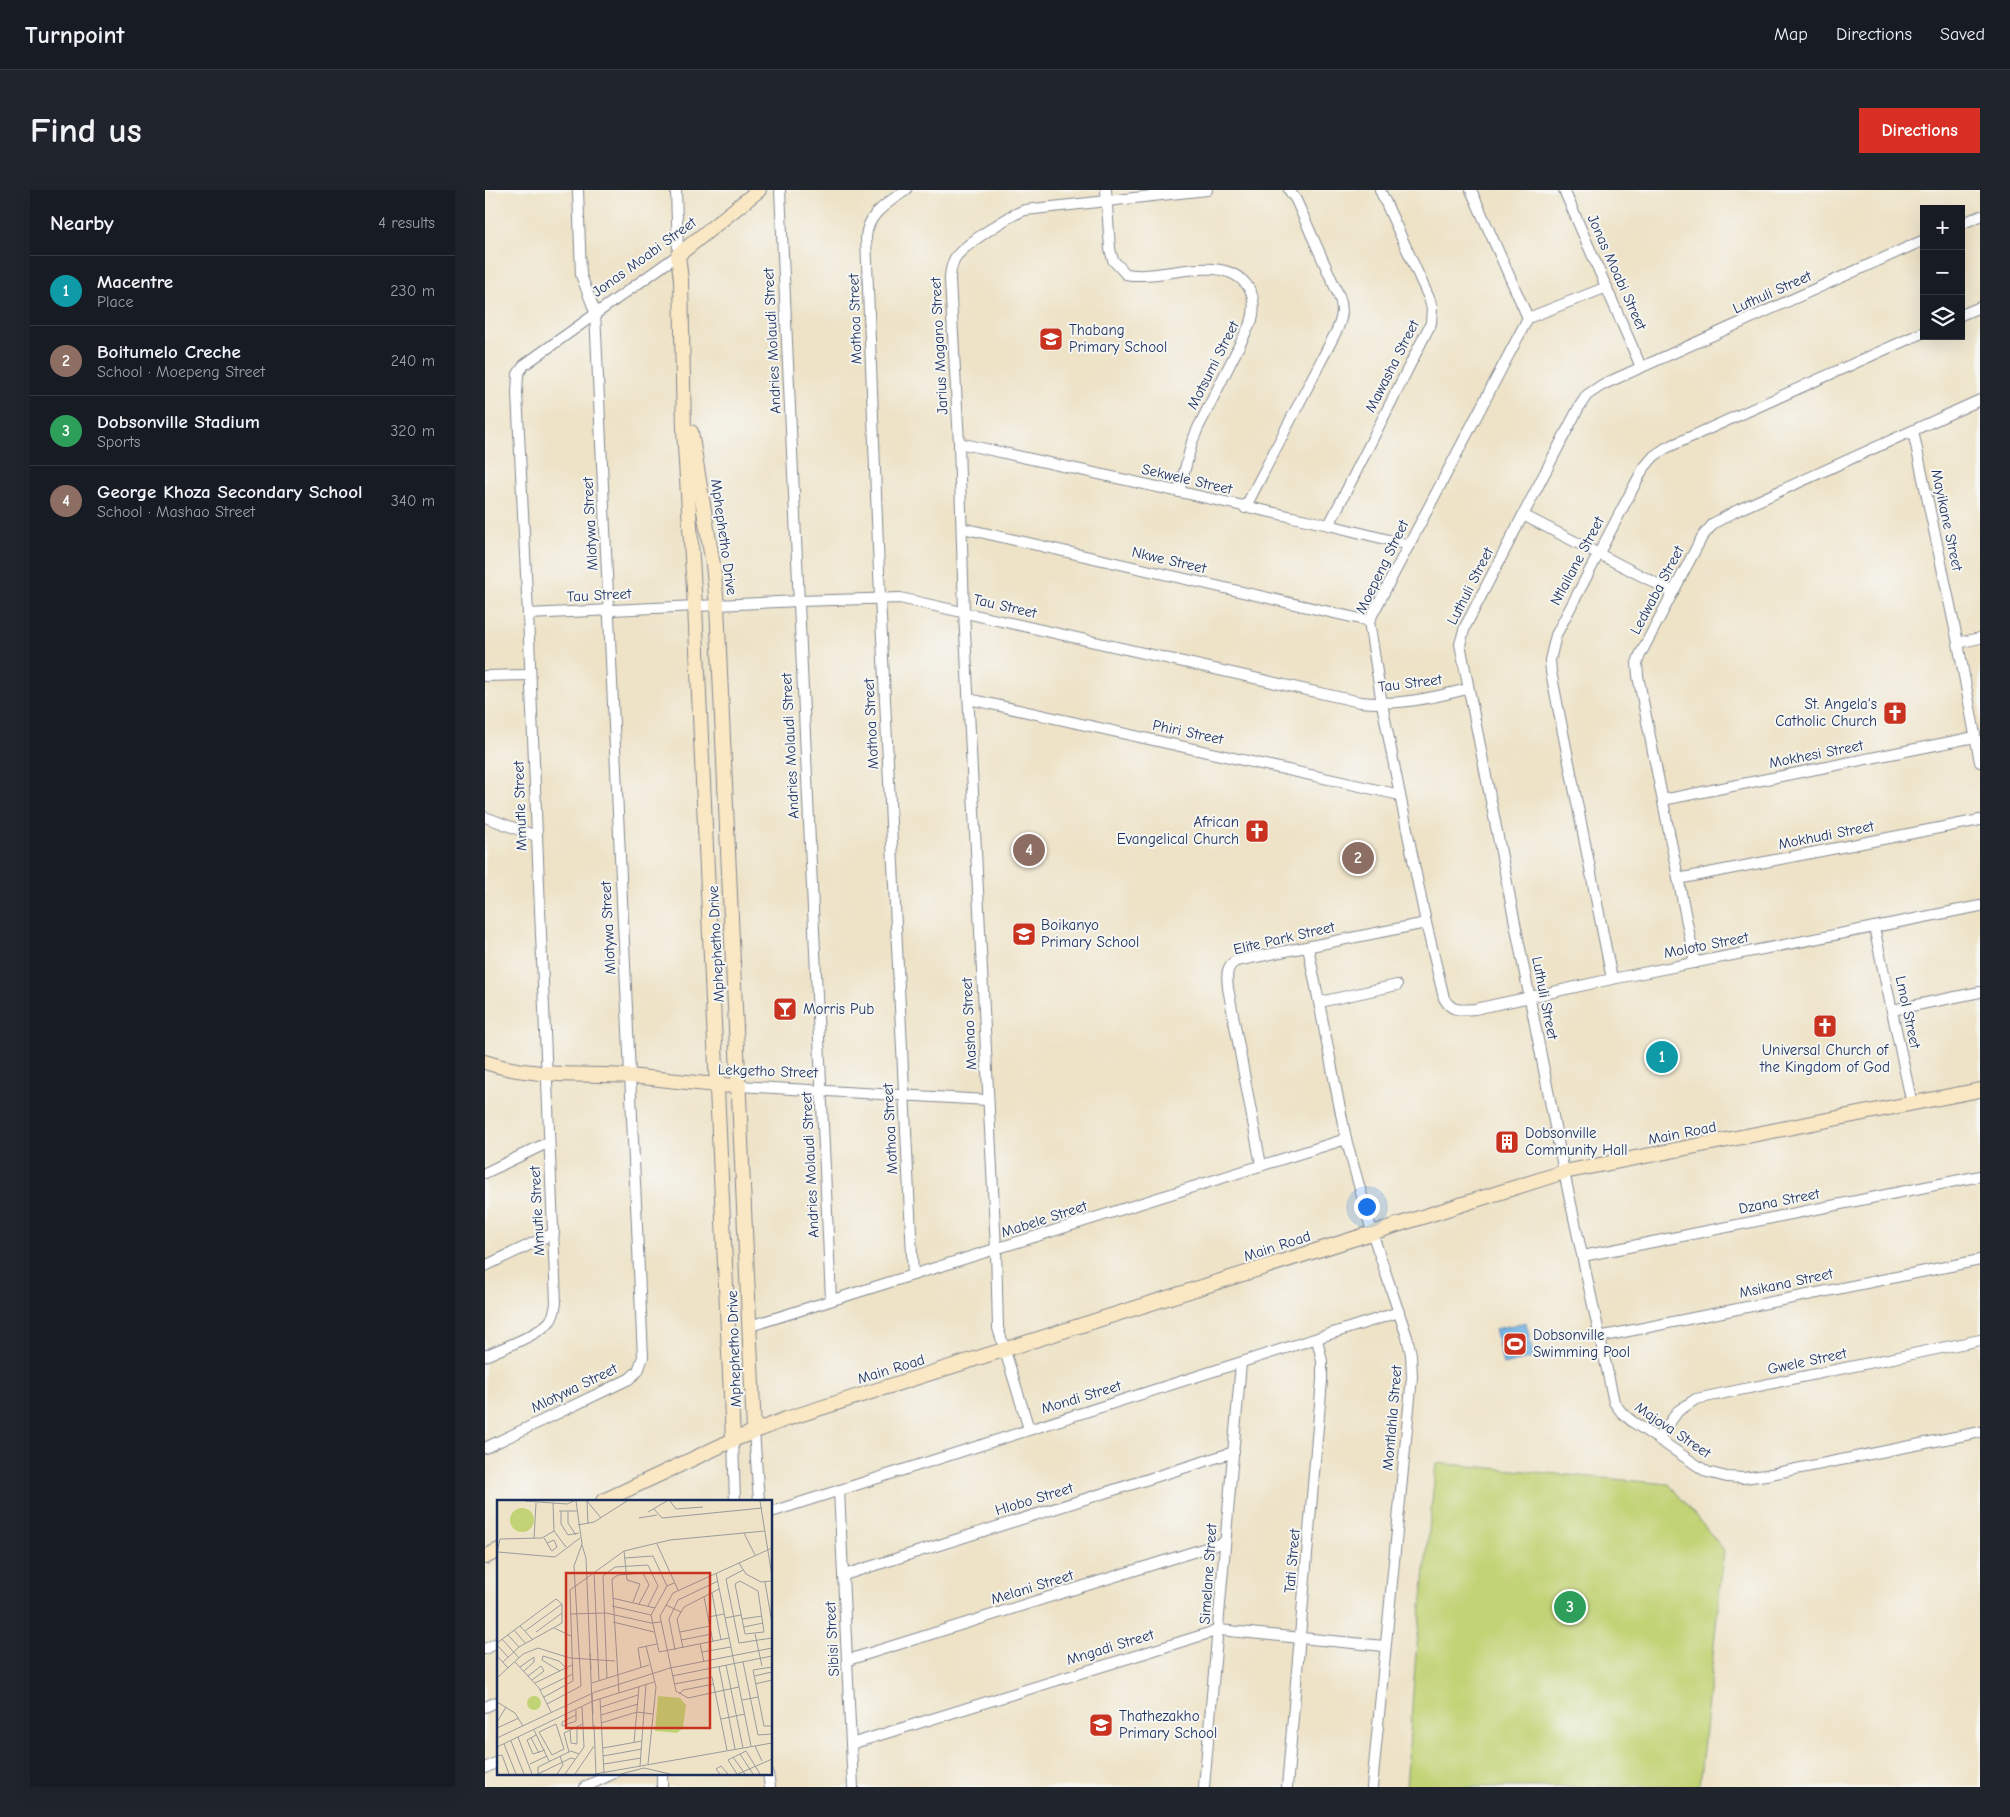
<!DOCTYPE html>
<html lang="en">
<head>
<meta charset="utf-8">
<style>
	body { margin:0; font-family:"Comic Neue",sans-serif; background:#20242c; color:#f1f3f6 }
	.controls { position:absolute; right:15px; top:15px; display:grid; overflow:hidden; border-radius:0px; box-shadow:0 5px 20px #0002 }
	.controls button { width:45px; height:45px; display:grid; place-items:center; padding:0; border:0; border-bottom:1px solid #363941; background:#171b24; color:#f1f3f6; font:25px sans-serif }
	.you { position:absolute; left:881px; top:1016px; width:18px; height:18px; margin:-12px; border:4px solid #fff; border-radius:50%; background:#1a73e8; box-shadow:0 0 0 8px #1a73e833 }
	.badge { display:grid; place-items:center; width:32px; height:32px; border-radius:50%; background:#d93025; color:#fff; font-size:16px; font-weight:700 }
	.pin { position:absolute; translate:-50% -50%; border:2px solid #fff; box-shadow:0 1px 5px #0006 }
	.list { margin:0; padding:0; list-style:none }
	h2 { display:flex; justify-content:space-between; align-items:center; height:65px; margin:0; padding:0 20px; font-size:21px }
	h2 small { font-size:16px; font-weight:400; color:#9ea1a6 }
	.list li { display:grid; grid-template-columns:32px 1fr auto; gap:15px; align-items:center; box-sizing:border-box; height:70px; padding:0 20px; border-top:1px solid #363941 }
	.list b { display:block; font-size:19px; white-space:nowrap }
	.list p { margin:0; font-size:16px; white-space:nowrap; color:#9ea1a6 }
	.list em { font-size:16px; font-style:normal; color:#9ea1a6 }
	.icon { flex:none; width:28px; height:28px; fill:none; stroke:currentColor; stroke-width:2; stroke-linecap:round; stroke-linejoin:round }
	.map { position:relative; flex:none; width:1495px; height:1597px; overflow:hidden; border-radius:0px }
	header { display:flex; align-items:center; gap:30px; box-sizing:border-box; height:70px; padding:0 25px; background:#171b24; border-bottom:1px solid #363941 }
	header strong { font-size:24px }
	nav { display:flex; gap:28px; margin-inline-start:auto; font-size:18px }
	.intro { display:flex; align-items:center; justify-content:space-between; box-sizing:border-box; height:120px; padding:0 30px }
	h1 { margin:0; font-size:35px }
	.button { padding:12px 22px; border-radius:0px; background:#d93025; color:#fff; font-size:18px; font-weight:700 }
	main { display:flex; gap:30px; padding:0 30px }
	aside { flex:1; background:#171b24; border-radius:0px; box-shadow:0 5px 20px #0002 }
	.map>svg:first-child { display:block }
	.green { fill:#c2d376; stroke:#6e816a }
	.water { fill:#6fb3e4; stroke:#4571a1 }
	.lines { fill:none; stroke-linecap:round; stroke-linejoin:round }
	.street-casing { stroke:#848992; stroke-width:12 }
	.secondary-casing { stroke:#848992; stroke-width:16 }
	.street { stroke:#fff; stroke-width:10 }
	.secondary { stroke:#fae7c3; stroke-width:14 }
	.labels { text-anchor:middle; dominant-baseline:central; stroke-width:4; stroke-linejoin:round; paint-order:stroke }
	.street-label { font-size:15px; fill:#1b2f5e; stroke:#f6f6f2 }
	.poi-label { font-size:15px; fill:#1b2f5e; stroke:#f6f6f2; text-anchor:start }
	.inset-road { fill:none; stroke:#9a9b9d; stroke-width:1 }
	.view { fill:#c8321e; fill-opacity:0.15; stroke:#c8321e; stroke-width:2.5 }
	.inset-edge { fill:none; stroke:#1b2f5e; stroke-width:2.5 }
</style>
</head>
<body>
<header>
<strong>Turnpoint</strong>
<nav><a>Map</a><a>Directions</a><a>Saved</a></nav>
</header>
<div class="intro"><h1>Find us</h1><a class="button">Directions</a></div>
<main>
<aside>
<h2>Nearby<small>4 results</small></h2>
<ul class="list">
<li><span class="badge" style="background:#0f9aa8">1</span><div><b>Macentre</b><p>Place</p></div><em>230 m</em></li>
<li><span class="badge" style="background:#8d6e63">2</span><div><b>Boitumelo Creche</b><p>School · Moepeng Street</p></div><em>240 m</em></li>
<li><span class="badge" style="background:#2e9e5b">3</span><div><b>Dobsonville Stadium</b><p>Sports</p></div><em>320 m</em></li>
<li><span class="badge" style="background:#8d6e63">4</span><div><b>George Khoza Secondary School</b><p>School · Mashao Street</p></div><em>340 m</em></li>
</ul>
</aside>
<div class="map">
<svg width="1495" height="1597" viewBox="0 0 1495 1597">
	<rect width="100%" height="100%" fill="#f6f6f2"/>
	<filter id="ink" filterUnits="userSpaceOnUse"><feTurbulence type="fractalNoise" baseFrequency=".02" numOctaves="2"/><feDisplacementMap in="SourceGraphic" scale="10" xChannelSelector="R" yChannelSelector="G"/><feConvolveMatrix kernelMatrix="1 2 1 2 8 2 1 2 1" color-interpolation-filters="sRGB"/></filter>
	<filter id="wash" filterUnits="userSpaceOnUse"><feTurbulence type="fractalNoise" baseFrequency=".0096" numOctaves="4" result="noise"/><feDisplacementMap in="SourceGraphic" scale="20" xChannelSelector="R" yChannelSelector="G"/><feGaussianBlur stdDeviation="1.12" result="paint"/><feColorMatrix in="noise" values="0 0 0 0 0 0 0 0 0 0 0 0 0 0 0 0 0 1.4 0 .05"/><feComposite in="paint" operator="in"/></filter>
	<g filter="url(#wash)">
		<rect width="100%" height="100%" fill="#eee3c7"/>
		<!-- green -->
		<polygon class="green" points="951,1273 1184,1294 1239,1360 1214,1597 921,1597 930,1475"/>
		<!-- water -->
		<polygon class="water" points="1041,1132 1049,1168 1018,1175 1010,1139"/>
	</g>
	<g filter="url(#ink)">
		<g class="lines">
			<!-- street casing -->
			<g class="street-casing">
				<g id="street">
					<polyline points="295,0 346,1110"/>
					<path d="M 421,0 C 403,13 383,23 381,47 L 395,407 L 428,1085"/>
					<path d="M 621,0 L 625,59 L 628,70 L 641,84 C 677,91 734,62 761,94 C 770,105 770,117 767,130 L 713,238 L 707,252 L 694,302"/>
					<polyline points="986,0 1043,128"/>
					<polyline points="1079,0 1156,177"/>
					<polyline points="1476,34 1495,26"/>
					<polyline points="1439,50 1117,195 1102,205 1094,217 980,437 975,454 1079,982 1129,1212 1137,1223 1148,1232 1222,1282 1242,1287 1258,1288 1281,1285 1495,1242"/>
					<path d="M 1122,97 L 1043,128 L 884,431 L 897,514 L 915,605 L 941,733 L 959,808 C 966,822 976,820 990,819 L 1127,789 L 1495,716"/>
					<polyline points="1476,125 1495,117"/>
					<polyline points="1428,241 1473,453 1495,572"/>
					<polyline points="474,253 844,335 924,355"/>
					<path d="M 760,318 L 852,140 C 857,128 859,119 854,106 L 811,10 L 804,0"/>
					<polyline points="1038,325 1188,402"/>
					<polyline points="844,335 946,133 947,118 944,108 895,0"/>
					<polyline points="477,338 884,431"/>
					<path d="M 43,424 L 314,411 L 415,408 L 875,512 C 912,516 947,508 982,499"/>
					<polyline points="1473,453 1495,448"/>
					<polyline points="0,486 45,485"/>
					<polyline points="484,509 915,605"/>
					<polyline points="1178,610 1490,547"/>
					<polyline points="0,627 51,646"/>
					<polyline points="1193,689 1495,630"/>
					<polyline points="1389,737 1427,914"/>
					<polyline points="823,757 861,949 887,1042 922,1147 926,1164 927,1187 887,1597"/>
					<polyline points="1210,773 1153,486 1152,473 1155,465 1217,347 1229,333 1253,320 1495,210"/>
					<polyline points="1127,789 1066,482 1065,470 1071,445 1158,279 1169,266 1181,258 1439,142"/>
					<polyline points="835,812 912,795"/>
					<polyline points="1407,820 1495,802"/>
					<polyline points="254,896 502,910"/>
					<path d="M 776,975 L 743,798 C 742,787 740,777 751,771 L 941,733"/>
					<polyline points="0,983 64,952"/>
					<polyline points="1098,1066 1495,986"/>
					<polyline points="0,1076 69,1043"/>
					<polyline points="265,1136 861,949"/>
					<polyline points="1114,1147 1495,1070"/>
					<path d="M 0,1166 C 17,1158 54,1145 65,1131 C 69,1126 70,1120 71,1113 L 43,424 L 32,203 L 33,184 L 39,175 L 193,65 L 191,0"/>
					<path d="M 544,1239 L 513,1138 L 511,1059 L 479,422 L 474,253 L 465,90 C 465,83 466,77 469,70 C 475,57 525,25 540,20 L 722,0"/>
					<polyline points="269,1241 274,1311"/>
					<polyline points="1173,1249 1193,1221 1211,1209 1495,1150"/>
					<polyline points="248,1250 250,1311"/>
					<polyline points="0,1258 144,1189 153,1181 158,1167 110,122 96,85 93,0"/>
					<polyline points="354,1300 368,1597"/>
					<polyline points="286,1322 914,1122"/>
					<polyline points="359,1385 749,1262"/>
					<polyline points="0,1459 14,1452"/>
					<polyline points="363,1470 740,1352"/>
					<polyline points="0,1517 14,1511"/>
					<polyline points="366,1554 734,1440 899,1456"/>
					<polyline points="0,1578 14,1571"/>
					<polyline points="177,1583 177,1597"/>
					<polyline points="283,1583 285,1597"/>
					<polyline points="100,1597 129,1583"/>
					<polyline points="719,1597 756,1173"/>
					<polyline points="802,1597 837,1190 837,1171 832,1149"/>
				</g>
			</g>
			<!-- secondary casing -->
			<g class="secondary-casing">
				<g id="secondary">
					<polyline points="206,242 228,375 232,415 269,1241"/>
					<path d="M 0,872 C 46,888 96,883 144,886 C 181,889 217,895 254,896"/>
					<polyline points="248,1250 210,416 199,241 196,90 193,65 274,0"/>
					<polyline points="118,1311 248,1250 301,1229 1079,982 1495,900"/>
					<polyline points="0,1367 14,1360"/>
				</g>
			</g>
			<!-- street -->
			<use href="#street" class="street"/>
			<!-- secondary -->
			<use href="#secondary" class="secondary"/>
		</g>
	</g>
	<!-- icons -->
	<defs>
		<g id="school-square" transform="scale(1.25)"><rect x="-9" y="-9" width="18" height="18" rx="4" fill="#c8321e" stroke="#f6f6f2"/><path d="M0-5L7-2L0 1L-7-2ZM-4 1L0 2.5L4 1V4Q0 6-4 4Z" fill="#fff"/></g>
		<g id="church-square" transform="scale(1.25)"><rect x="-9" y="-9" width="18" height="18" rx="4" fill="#c8321e" stroke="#f6f6f2"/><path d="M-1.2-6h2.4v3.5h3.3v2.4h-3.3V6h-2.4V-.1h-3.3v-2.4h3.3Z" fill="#fff"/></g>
		<g id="bar-square" transform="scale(1.25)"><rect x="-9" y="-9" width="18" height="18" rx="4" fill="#c8321e" stroke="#f6f6f2"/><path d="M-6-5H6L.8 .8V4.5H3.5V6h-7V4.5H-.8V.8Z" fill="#fff"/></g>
		<g id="building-square" transform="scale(1.25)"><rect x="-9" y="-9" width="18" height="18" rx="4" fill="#c8321e" stroke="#f6f6f2"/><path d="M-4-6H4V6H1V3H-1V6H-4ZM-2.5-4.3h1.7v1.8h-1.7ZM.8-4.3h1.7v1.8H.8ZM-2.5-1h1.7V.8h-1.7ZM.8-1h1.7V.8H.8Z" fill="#fff"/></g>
		<g id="stadium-square" transform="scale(1.25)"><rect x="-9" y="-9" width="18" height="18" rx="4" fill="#c8321e" stroke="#f6f6f2"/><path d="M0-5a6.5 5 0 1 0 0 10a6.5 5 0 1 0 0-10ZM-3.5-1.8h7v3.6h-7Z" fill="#fff"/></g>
	</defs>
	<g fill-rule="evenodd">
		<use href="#school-square" x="566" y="149"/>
		<use href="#church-square" x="1410" y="523"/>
		<use href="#church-square" x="772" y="641"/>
		<use href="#school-square" x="539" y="744"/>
		<use href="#bar-square" x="300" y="819"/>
		<use href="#church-square" x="1340" y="836"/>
		<use href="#building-square" x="1022" y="952"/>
		<use href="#stadium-square" x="1030" y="1154"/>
		<use href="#school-square" x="616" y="1535"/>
	</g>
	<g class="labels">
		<!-- street labels -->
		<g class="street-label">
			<text transform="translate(159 67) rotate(-36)">Jonas Moabi Street</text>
			<text transform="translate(1132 82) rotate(66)">Jonas Moabi Street</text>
			<text transform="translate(1287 102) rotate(-24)">Luthuli Street</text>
			<text transform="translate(370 129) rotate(-92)">Mothoa Street</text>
			<text transform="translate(287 151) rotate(-93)">Andries Molaudi Street</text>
			<text transform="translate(454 156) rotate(-93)">Jarius Magano Street</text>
			<text transform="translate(728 175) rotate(-63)">Motsumi Street</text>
			<text transform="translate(907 176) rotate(-63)">Mawasha Street</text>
			<text transform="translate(702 289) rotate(13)">Sekwele Street</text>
			<text transform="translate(1462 330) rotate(78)">Mayikane Street</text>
			<text transform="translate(105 334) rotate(-93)">Mlotywa Street</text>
			<text transform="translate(239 347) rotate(82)">Mphephetho Drive</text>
			<text transform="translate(684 370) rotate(13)">Nkwe Street</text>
			<text transform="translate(1092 371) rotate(-62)">Ntlailane Street</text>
			<text transform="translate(897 377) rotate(-64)">Moepeng Street</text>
			<text transform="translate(985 396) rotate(-63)">Luthuli Street</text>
			<text transform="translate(1172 400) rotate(-62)">Ledwaba Street</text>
			<text transform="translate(114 405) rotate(-3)">Tau Street</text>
			<text transform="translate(520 416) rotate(13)">Tau Street</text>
			<text transform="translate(925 493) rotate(-7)">Tau Street</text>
			<text transform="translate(386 534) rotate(-93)">Mothoa Street</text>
			<text transform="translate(703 542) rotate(12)">Phiri Street</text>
			<text transform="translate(305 556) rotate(-93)">Andries Molaudi Street</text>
			<text transform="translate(1331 564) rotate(-11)">Mokhesi Street</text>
			<text transform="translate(35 616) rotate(-92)">Mmutle Street</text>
			<text transform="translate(1341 645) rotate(-11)">Mokhudi Street</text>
			<text transform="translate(123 738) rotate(-93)">Mlotywa Street</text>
			<text transform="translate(799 748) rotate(-13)">Elite Park Street</text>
			<text transform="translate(231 754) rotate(-93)">Mphephetho Drive</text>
			<text transform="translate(1221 755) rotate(-11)">Moloto Street</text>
			<text transform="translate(1060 808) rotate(79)">Luthuli Street</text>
			<text transform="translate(1423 822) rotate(78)">Lmol Street</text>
			<text transform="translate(484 834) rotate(-93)">Mashao Street</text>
			<text transform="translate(283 881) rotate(2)">Lekgetho Street</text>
			<text transform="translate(405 939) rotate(-93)">Mothoa Street</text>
			<text transform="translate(1197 943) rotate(-11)">Main Road</text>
			<text transform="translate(325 975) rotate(-93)">Andries Molaudi Street</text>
			<text transform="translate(1294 1011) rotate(-11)">Dzana Street</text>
			<text transform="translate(52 1021) rotate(-93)">Mmutle Street</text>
			<text transform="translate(559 1029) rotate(-18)">Mabele Street</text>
			<text transform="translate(792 1056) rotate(-18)">Main Road</text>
			<text transform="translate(1301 1093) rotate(-12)">Msikana Street</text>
			<text transform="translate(249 1159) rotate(-92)">Mphephetho Drive</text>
			<text transform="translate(1322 1171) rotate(-12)">Gwele Street</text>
			<text transform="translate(406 1179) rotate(-17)">Main Road</text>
			<text transform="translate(89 1198) rotate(-26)">Mlotywa Street</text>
			<text transform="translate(596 1207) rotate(-17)">Mondi Street</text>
			<text transform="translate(907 1228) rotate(-85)">Montlahla Street</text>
			<text transform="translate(1188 1240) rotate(34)">Majova Street</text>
			<text transform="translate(549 1309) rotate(-17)">Hlobo Street</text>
			<text transform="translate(807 1371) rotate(-85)">Tati Street</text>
			<text transform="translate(723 1384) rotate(-86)">Simelane Street</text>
			<text transform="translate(547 1397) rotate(-17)">Melani Street</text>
			<text transform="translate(347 1449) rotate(-93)">Sibisi Street</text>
			<text transform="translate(625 1457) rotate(-17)">Mngadi Street</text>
		</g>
		<!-- poi labels -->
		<g class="poi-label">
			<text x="584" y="140">Thabang<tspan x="584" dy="17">Primary School</tspan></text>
			<text x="1392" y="514" text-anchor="end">St. Angela's<tspan x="1392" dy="17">Catholic Church</tspan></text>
			<text x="754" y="632" text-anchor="end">African<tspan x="754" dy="17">Evangelical Church</tspan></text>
			<text x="556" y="735">Boikanyo<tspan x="556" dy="17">Primary School</tspan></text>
			<text x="318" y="819">Morris Pub</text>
			<text x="1340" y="860" text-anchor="middle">Universal Church of<tspan x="1340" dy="17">the Kingdom of God</tspan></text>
			<text x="1040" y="943">Dobsonville<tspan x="1040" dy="17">Community Hall</tspan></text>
			<text x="1048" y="1145">Dobsonville<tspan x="1048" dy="17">Swimming Pool</tspan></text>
			<text x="634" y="1526">Thathezakho<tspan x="634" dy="17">Primary School</tspan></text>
		</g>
	</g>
	<!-- overview -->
	<g transform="translate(12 1310)">
		<rect width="275" height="275" fill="#eee3c7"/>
		<path d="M13 20a12 12 0 1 1 24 0a12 12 0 1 1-24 0ZM 161,196 L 183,198 L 189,205 L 186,228 L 180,233 L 158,231 ZM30 203a7 7 0 1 1 14 0a7 7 0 1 1-14 0Z" fill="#c2d376"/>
		<path class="inset-road" d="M 28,1 L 70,4 L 77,1M 90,1 L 104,18M 90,1 L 91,24M 173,1 L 179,9 L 206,7M 263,1 L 275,76M 56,3 L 57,31 L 69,47M 157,9 L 165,18 L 265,8M 62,11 L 81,11M 64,11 L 64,24 L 71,35 L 82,33M 71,11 L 71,23 L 79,35M 151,12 L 170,1M 142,18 L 160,15M 81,25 L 97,22 L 130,1M 247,33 L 258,55M 47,38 L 49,41 L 50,43 L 54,50 L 55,51 L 60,47 L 57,40 L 50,43M 37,39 L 39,3M 160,44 L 181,90M 85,45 L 89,58 L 96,227M 127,51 L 130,80 L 143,84 L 136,102M 1,52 L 58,57 L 83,38M 0,53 L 3,39 L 45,38 L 57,31M 128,58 L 156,56 L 170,86M 242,63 L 249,74 L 264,82 L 275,81M 246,70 L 229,79 L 242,143 L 275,138M 97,72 L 102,181M 219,73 L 254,246M 243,81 L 261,91 L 267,132 L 248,134 L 238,84 ZM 268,82 L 275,123M 177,83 L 170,86 L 154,115 L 162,152 L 232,138M 215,93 L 224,140M 207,97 L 216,142M 115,98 L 158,108M 169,105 L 184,112M 115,106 L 154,115M 73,114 L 109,113 L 154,123 L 164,122M 211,117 L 227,114M 228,118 L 244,115M 245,119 L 265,116M 116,122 L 157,132M 23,126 L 36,140M 247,127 L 266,123M 57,128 L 74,136M 17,130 L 29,144M 28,131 L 65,104M 39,132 L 65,113M 183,132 L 213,126M 258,134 L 265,166M 11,135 L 22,147M 5,139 L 22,158M 184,140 L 215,134M 0,143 L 59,99 L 65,104M 203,144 L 207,162M 0,145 L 11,157M 149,146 L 159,187 L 151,264M 186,148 L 180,119 L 187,107 L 222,89M 178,150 L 172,119 L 181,100 L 221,81M 205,152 L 234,147M 93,153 L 94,169M 0,156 L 11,168M 6,162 L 22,147 L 65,123 L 65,104M 18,162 L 42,188 L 54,212M 246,162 L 261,235 L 275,234M 229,165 L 246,248M 23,167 L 37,157 L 37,162 L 27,171M 144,167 L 141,148 L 160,144M 222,167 L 238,249M 275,167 L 256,170 L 267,226 L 275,226M 63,171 L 45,160 L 46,156 L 62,161 L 69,168M 31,176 L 44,166 L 47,171 L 35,180M 175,176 L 275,156M 257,176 L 275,172M 0,178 L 26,154 L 41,148 L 73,158 L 118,161M 110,178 L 106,76 L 118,67 L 151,65 L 161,86 L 151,106M 38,183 L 75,165M 95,183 L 152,165M 177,184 L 215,177 L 230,250M 258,184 L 275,180M 242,187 L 191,198 L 179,191 L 163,116 L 176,93 L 275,48M 43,190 L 76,174M 95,193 L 96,214M 122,193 L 115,79 L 121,75 L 146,73 L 152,85 L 142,104M 182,194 L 186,190 L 217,184M 47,197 L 76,181 L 73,90 L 127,51 L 173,40 L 268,31M 103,199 L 107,273M 245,200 L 261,197M 0,202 L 18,213 L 26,226M 50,204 L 84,186 L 77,66 L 85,44 L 79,1M 104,207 L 141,195M 79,210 L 79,221 L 65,226 L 65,222 L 79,215M 104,215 L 141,204M 224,219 L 248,214M 0,222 L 9,207M 104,223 L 140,212 L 156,214M 59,224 L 67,249 L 55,255 L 42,232 ZM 97,225 L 99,274M 0,228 L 22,218M 37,230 L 52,261M 73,230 L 74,243 L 80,244 L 80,227M 39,235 L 30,240 L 36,254 L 48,250M 21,237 L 35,274M 0,238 L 98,192 L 173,168 L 275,148M 34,238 L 42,253M 14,241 L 27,274M 137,243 L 142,187M 7,244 L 19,274M 258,246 L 265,261M 0,247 L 96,201 L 157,182M 106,248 L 145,241M 72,252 L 67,233 L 86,224M 243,254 L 256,274M 0,256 L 5,255 L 12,274M 106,256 L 145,249M 236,257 L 248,274M 33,264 L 50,256M 107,264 L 144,258M 143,266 L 149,184M 41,274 L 41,267 L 74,251 L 82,254M 41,274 L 74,258 L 78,259M 60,274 L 66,265 L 63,256M 68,274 L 87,247 L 85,207M 78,274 L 97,246M 98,274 L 275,243M 124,274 L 147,268 L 173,274M 223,274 L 219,269 L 224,266 L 231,274M 240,274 L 231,260 L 249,251 L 263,274M 241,274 L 275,259"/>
		<path class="view" d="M 69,73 L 213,73 L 213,228 L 69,228 Z"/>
		<rect width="275" height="275" class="inset-edge"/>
	</g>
</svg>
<div class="controls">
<button>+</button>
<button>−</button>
<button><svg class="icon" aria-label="layers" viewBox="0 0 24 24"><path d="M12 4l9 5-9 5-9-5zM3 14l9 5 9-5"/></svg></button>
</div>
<div class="you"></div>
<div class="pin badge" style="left:1177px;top:867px;background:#0f9aa8">1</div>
<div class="pin badge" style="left:873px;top:668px;background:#8d6e63">2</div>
<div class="pin badge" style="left:1085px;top:1417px;background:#2e9e5b">3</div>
<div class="pin badge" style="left:544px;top:660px;background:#8d6e63">4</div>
</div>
</main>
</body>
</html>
